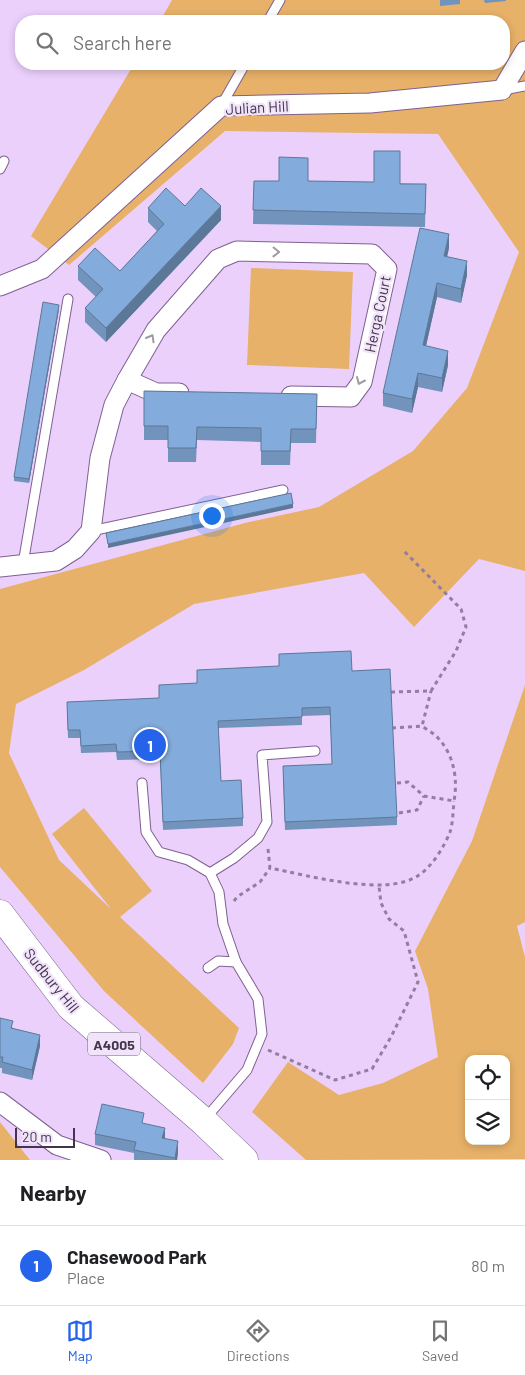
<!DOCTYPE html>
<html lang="en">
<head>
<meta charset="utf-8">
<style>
	body { margin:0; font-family:Barlow,sans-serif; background:#f2f2f2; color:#202124 }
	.controls { position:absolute; right:15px; bottom:15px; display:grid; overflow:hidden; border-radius:10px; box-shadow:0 2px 8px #0003 }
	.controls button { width:45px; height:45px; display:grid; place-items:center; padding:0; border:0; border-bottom:1px solid #e0e0e0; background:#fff; color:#202124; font:25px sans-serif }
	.scale { position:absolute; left:15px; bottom:12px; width:60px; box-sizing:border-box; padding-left:5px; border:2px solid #43354b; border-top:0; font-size:14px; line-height:18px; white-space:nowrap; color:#43354b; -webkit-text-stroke:4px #f1e3fa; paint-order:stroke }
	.you { position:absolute; left:211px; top:515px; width:18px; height:18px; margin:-12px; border:4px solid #fff; border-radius:50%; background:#1a73e8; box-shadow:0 0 0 8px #1a73e833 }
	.badge { display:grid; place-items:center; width:32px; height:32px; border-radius:50%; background:#2563eb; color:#fff; font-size:16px; font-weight:700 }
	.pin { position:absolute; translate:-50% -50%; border:2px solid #fff; box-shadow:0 1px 5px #0006 }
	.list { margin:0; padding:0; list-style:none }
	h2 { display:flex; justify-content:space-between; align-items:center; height:65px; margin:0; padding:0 20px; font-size:21px }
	h2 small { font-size:16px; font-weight:400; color:#757577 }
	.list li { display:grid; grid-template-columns:32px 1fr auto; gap:15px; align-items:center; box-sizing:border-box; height:80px; padding:0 20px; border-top:1px solid #e0e0e0 }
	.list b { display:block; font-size:19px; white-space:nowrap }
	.list p { margin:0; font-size:16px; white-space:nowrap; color:#757577 }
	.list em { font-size:16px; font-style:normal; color:#757577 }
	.icon { flex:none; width:28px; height:28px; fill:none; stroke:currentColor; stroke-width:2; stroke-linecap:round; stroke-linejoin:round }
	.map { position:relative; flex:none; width:525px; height:1160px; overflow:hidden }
	.search { position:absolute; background:#fff; box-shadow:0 2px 8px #0003; left:15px; right:15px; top:15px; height:55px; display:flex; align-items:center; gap:12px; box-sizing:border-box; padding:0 18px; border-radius:20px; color:#757577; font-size:19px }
	.sheet { height:145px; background:#fff }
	nav { display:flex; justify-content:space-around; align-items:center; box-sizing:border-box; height:70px; border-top:1px solid #e0e0e0; background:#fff; font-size:14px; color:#757577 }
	nav a { display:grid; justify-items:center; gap:2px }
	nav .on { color:#2563eb }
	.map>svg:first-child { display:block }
	.green { fill:#e7b169; fill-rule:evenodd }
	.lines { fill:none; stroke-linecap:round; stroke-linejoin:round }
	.lane-casing { stroke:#7f6091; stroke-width:11 }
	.street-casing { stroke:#7f6091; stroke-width:21 }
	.primary-casing { stroke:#7f6091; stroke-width:29 }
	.path { stroke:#927e9e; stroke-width:3; stroke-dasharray:4 4; stroke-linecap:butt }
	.lane { stroke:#fff; stroke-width:9 }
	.street { stroke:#fff; stroke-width:19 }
	.primary { stroke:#fff; stroke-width:28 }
	.wall { fill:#7193bc }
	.shaded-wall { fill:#5c7899 }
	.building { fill:#83abdb; stroke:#5c7899 }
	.oneway { stroke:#a19aa5 }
	.labels { text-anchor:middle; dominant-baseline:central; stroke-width:4.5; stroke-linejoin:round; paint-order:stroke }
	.shield { fill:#f1e3fa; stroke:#776980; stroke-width:1 }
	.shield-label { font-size:14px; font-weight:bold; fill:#43354b }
	.street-label { font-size:15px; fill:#43354b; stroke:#f1e3fa }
</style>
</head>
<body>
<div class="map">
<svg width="525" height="1160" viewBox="0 0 525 1160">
	<rect width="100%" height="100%" fill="#ebd0fc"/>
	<!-- green -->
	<g class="green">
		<polygon points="172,0 525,0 525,571 479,559 414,627 364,573 194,604 84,670 16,704 9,753 59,860 111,909 52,834 84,808 152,891 120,917 239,1028 233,1044 203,1083 104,991 0,867 0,589 245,523 319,507 413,451 467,388 519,252 438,134 225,131 69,265 31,236 134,64 504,64 504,21 160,21"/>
		<polygon points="251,268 353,272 349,369 247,365"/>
		<path d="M 525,685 L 525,922 L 517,926 L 525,957 L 525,1159 L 306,1160 L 252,1112 L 288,1062 L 339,1095 L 383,1083 L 438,1057 L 428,989 L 415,951 L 472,841 ZM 469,1059 L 506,1059 L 506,1141 L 469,1141 Z"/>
		<polygon points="0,1122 30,1160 0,1160"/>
	</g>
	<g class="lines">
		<!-- lane casing -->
		<g class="lane-casing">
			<g id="lane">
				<polyline points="268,21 280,0"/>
				<polyline points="503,90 525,86"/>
				<polyline points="221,106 245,64"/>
				<polyline points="0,169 4,161"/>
				<polyline points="91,531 283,490"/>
				<polyline points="23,564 68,299"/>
				<polyline points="142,783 146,832 159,852 188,860 210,873 234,858 258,838 267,822 262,755 315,751"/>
				<polyline points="208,968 218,961 236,962"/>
				<polyline points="205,1119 247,1070 262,1034 258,999 236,962 223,924 219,892 210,873"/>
			</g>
		</g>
		<!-- street casing -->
		<g class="street-casing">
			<g id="street">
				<polyline points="0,286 42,269 221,106 370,103 502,90 525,51"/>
				<polyline points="127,380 156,393 179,393"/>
				<polyline points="0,567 56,561 75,549 91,531 100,458 114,405 127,380 156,330 218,259 237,251 372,254 387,269 362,382 351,397 291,396"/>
				<polyline points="0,1102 57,1145 101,1160"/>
			</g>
		</g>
		<!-- primary casing -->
		<g class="primary-casing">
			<polyline id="primary" points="0,914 71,1007 203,1121 244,1160"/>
		</g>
		<!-- path -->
		<g class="path">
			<polyline points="391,692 431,691 456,651 466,627 461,609 402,549"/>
			<polyline points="392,728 422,726 431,691"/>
			<path d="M 397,783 L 408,782 L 424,796 L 454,801 C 458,779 454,755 438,738 C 434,733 427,730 422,726"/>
			<polyline points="399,813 417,810 424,796"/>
			<path d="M 268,849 L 270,868 C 307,875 387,898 419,875 C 432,867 445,845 450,832 C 453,823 453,811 454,801"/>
			<polyline points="234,901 237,897 260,882 270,868"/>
			<polyline points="268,1050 335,1080 372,1069 391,1037 418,982 404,931 389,919 381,903 379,886"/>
		</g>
		<!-- lane -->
		<use href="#lane" class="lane"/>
		<!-- street -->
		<use href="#street" class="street"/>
		<!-- primary -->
		<use href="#primary" class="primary"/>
	</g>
	<!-- wall -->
	<g class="wall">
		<polygon points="440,0 460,0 460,4 440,6"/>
		<polygon points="484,0 506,0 506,1 485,3"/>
		<polygon points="254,181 308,181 426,184 425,227 253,224"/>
		<polygon points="185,206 221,220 106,342 85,322 85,308 96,297 78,280 78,266 120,271 157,231 148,222 148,208"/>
		<polygon points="449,248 447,257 467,275 461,303 437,297 426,346 448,365 442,392 418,387 412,413 383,406 383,393"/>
		<polygon points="59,309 29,483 14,481 14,477"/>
		<polygon points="144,391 317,394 316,443 291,443 290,465 261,465 261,442 197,440 196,462 168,462 168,440 144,440"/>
		<polygon points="197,670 352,671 397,817 397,825 285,830 283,774 332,764 330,715 302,716 302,725 218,728 221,781 243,818 243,826 163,830 160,759 117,760 116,752 81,753 80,738 68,738 67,709 159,698 197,683"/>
		<polygon points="0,1018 13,1028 40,1046 32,1080 2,1073 2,1068 0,1068"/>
		<polygon points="144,1123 165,1139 178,1152 177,1160 134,1160 134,1153 95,1145 95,1134"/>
	</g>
	<!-- shaded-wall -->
	<g class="shaded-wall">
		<polygon points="221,206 221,220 106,342 106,328"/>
		<polygon points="449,234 449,248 444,270 444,256"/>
		<polygon points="467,261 467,275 461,303 461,289"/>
		<polygon points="437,283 437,297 423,359 423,345"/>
		<polygon points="59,305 59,309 29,483 29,479"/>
		<polygon points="448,351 448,365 442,392 442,378"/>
		<polygon points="418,373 418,387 412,413 412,399"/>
		<polygon points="293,504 293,508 108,548 108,544"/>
		<polygon points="40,1035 40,1046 32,1080 32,1070"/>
		<polygon points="165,1128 165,1139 162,1138"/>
		<polygon points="178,1141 178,1152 177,1160 175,1160"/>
	</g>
	<!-- building -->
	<g class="building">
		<polygon points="374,151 400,151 400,184 426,184 425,214 253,210 254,181 279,181 279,157 308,158 308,181 374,182"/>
		<polygon points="166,188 185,206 201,188 221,206 106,328 85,308 103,289 78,266 95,248 120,271 164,224 148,208"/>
		<polygon points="420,228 449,234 444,256 467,261 461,289 437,283 423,345 448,351 442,378 418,373 412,399 383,393"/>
		<polygon points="43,302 59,305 29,479 14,477"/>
		<polygon points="144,391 317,394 316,429 291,429 290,451 261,451 261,428 197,427 196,448 168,448 168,426 144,426"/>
		<polygon points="291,493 293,504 108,544 106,533"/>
		<polygon points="351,651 352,671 390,669 397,817 285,822 283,766 332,764 330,707 302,708 302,717 218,721 221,781 241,780 243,818 163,822 160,751 117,752 116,744 81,746 80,730 68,730 67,702 159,698 159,685 197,683 197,670 279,666 279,654"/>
		<polygon points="0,1018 13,1021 11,1028 40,1035 32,1070 2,1062 3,1057 0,1057"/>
		<polygon points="102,1104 144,1113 142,1123 165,1128 162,1138 178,1141 175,1158 134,1150 136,1142 95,1134"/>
	</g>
	<!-- one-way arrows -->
	<defs><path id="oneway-chevron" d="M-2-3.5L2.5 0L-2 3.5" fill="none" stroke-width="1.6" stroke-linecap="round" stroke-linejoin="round" transform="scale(1.25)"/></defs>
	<g class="oneway">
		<use href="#oneway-chevron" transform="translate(276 252) rotate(1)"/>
		<use href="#oneway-chevron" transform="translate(151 338) rotate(-60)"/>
		<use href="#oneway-chevron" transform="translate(360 381) rotate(114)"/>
	</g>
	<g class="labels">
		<!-- shield labels -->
		<rect class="shield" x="88" y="1032.5" width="52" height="23" rx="4"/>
		<g class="shield-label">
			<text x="114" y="1044">A4005</text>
		</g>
		<!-- street labels -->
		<g class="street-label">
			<text transform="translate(257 107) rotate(-3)">Julian Hill</text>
			<text transform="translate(377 314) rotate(-78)">Herga Court</text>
			<text transform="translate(52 980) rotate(51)">Sudbury Hill</text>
		</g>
	</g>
</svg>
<div class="controls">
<button><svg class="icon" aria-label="locate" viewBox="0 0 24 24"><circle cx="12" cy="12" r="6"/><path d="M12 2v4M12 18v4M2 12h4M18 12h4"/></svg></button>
<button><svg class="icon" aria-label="layers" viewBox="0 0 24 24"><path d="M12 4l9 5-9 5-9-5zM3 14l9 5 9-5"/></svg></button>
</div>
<div class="scale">20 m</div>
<div class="you"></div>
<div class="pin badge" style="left:150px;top:745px">1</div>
<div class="search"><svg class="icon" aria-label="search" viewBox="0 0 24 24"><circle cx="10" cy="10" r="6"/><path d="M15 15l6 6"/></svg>Search here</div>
</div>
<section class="sheet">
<h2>Nearby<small></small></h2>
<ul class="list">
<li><span class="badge">1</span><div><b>Chasewood Park</b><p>Place</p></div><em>80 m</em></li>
</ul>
</section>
<nav>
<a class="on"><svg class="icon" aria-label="map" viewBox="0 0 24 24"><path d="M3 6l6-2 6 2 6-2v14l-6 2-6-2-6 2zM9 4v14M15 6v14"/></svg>Map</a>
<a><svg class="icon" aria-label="directions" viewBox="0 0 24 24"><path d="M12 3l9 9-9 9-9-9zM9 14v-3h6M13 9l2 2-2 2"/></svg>Directions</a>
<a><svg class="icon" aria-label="saved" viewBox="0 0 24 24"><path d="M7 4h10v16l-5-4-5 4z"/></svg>Saved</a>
</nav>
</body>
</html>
